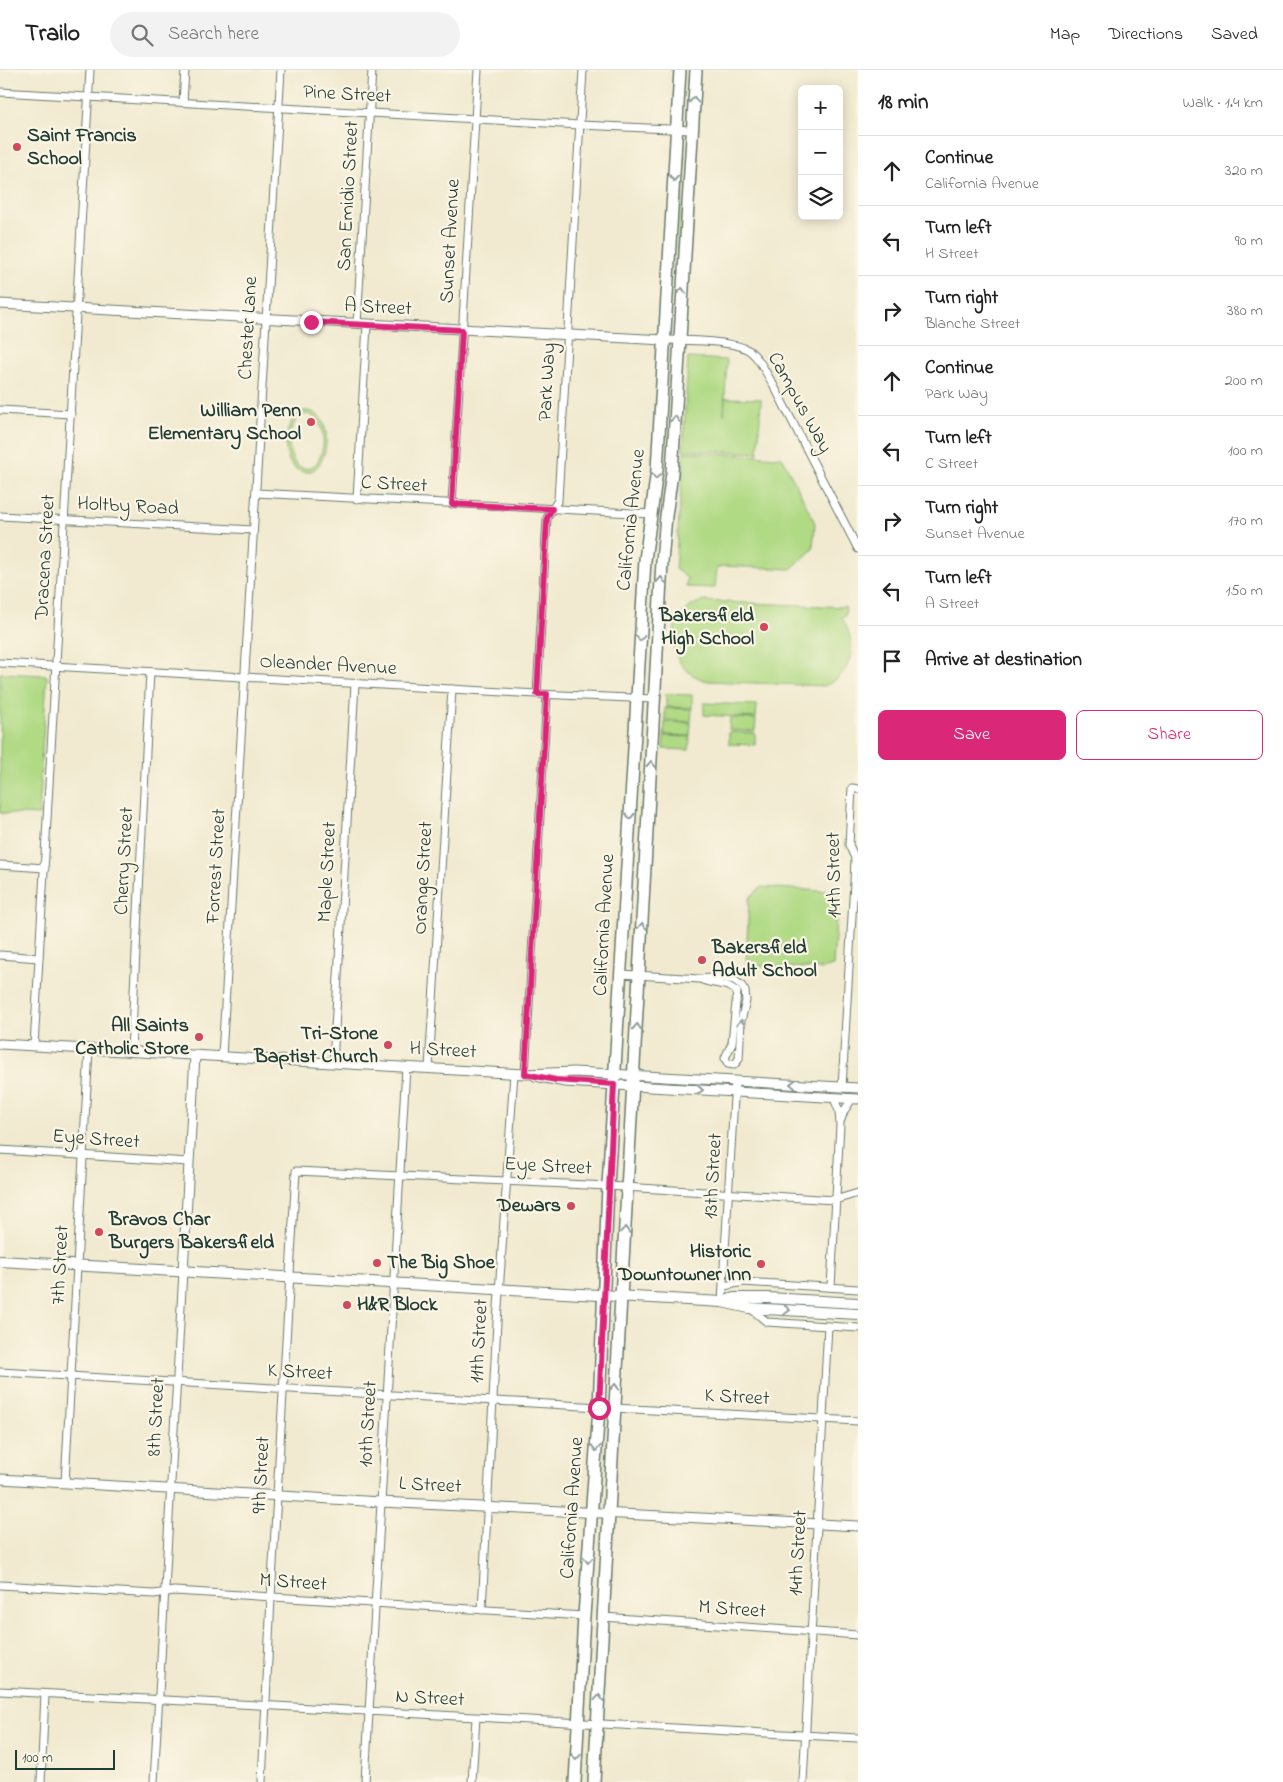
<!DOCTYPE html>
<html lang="en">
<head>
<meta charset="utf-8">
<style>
	body { margin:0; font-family:"Indie Flower",sans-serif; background:#f2f2f2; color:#222 }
	.controls { position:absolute; right:15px; top:15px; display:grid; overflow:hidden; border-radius:8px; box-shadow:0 2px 12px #0003 }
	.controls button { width:45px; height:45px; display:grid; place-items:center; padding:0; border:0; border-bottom:1px solid #e0e0e0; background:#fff; color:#222; font:25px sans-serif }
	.scale { position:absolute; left:15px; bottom:12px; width:100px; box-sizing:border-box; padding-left:5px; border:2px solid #1f3d34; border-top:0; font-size:14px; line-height:18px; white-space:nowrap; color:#1f3d34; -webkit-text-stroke:4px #fcf5e5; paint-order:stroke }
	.stop { position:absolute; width:15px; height:15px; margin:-11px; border:4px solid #db2777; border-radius:50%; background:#fff }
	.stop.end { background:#db2777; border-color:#fff; box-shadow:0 1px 5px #0008 }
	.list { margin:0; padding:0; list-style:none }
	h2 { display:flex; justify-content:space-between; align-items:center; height:65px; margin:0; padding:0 20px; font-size:21px }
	h2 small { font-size:16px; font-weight:400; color:#767676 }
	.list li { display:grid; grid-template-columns:32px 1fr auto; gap:15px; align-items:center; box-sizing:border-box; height:70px; padding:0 20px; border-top:1px solid #e0e0e0 }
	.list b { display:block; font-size:19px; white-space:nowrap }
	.list p { margin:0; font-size:16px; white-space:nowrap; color:#767676 }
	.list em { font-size:16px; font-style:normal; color:#767676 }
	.actions { display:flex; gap:10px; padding:15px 20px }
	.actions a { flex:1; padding:11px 0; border:1px solid #db2777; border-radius:8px; text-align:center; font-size:18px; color:#db2777 }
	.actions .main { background:#db2777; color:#fff }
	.icon { flex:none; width:28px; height:28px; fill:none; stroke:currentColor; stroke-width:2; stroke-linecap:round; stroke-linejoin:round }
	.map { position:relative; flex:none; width:858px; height:1712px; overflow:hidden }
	header { display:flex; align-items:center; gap:30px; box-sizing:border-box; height:70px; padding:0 25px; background:#fff; border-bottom:1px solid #e0e0e0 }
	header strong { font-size:24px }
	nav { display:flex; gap:28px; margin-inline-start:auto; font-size:18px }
	.search { width:350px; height:45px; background:#f2f2f2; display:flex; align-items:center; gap:12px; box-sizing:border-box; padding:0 18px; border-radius:28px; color:#767676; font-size:19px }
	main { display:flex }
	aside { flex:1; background:#fff }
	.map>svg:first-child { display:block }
	.green { fill:#b1da85; stroke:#688c5c; fill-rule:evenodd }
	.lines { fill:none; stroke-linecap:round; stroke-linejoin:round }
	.minor-casing { stroke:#687a6b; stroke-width:9 }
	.tertiary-casing { stroke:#687a6b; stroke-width:11 }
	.secondary-casing { stroke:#687a6b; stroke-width:12 }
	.primary-casing { stroke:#687a6b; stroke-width:14 }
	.minor { stroke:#fff; stroke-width:7 }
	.tertiary { stroke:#fff; stroke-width:9 }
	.secondary { stroke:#fff; stroke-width:10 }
	.primary { stroke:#fff; stroke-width:11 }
	.oneway { stroke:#8f9e9a }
	.route { stroke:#db2777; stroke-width:6 }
	.poi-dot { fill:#d1495b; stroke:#fcf5e5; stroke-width:2 }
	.labels { text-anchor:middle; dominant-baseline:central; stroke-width:4.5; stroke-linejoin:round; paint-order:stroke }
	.street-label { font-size:20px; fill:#1f3d34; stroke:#fcf5e5 }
	.poi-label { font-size:20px; font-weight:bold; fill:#1f3d34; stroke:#fcf5e5; text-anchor:end }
</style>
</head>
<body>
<header>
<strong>Trailo</strong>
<div class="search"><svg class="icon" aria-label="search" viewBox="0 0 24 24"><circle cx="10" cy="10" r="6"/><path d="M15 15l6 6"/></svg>Search here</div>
<nav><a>Map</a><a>Directions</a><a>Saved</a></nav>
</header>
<main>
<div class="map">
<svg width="858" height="1712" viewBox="0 0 858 1712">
	<rect width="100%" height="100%" fill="#fcf5e5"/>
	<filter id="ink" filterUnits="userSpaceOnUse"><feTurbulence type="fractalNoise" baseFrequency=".02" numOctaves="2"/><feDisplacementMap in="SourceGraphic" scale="10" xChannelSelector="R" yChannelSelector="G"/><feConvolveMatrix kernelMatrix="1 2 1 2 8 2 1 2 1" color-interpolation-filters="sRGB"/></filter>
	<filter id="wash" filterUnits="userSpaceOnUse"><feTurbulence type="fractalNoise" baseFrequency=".0096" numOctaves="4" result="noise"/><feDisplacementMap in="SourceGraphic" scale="20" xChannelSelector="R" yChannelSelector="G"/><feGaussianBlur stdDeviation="1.12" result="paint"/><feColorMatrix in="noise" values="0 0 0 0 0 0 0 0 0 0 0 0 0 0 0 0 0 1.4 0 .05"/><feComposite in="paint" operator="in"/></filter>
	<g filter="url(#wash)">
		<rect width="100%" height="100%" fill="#f1ead0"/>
		<!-- green -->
		<g class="green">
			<polygon points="683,71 685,104 675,257 677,214 676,194"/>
			<polygon points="688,288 727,290 724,345 725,328 761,329 758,383 683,380"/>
			<path d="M 303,341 C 340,337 329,416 298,400 C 279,391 283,349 303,341 ZM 307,344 C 332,349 326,403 303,398 C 283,394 285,347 307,344 Z"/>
			<polygon points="684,382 782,387 815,453 813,479 791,499 723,496 717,498 715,518 686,517 687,508 675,499"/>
			<path d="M 702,531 L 846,537 L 845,546 L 841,547 C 858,571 855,604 824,616 L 708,611 C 664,601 661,545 702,531 Z"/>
			<polygon points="0,603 46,605 47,607 40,710 41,712 39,745 38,745 0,743"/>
			<polygon points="666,624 692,625 692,638 666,637"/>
			<polygon points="704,633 757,635 756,648 704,645"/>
			<polygon points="665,638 692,639 691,652 665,650"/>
			<polygon points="730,648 756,649 755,661 729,660"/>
			<polygon points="665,652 691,653 690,666 664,665"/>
			<polygon points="729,662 755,663 755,675 729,674"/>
			<polygon points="664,666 690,667 689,680 663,679"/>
			<polygon points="761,817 838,822 833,896 822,899 746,895 749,828"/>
		</g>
	</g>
	<g filter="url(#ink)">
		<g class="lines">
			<!-- minor casing -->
			<g class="minor-casing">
				<g id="minor">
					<polyline points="0,22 580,55 692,60"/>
					<polyline points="183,32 185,0"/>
					<polyline points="357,254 372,0"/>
					<path d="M 664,270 C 683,270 738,270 751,282 C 761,290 766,304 773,314 L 858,479"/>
					<polyline points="0,340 71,344"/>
					<polyline points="256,423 651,444"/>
					<polyline points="357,429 367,255"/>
					<polyline points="452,434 478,0"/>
					<polyline points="0,446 253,460"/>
					<polyline points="0,593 537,624 654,629"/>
					<polyline points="537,624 547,448 558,430 583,0"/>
					<polyline points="0,795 45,798"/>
					<polyline points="0,885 39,888"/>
					<path d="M 621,904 L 700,909 L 721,907 L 734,910 L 741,915 L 745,921 L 746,931 L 741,951 L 739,989 L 734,995 L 728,994 L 725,988 L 732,973 L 737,922 C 728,912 711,915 700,909"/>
					<polyline points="34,976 90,0"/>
					<polyline points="131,981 150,602"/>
					<polyline points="222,986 281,0"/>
					<polyline points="333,993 355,614"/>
					<polyline points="429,998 452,619"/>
					<polyline points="525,1004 547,625"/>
					<polyline points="842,1017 854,812 855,788 849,775 852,718 858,719"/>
					<polyline points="841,1050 844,1041 852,1029"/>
					<polyline points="0,1080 189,1092"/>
					<polyline points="724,1216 743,1212 858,1219"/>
					<polyline points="831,1217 840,1055 839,1041 834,1028"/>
					<polyline points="722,1232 735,1011"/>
					<polyline points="750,1238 767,1252 858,1258"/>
					<polyline points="0,1302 599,1337"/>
					<polyline points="614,1338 858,1351"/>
					<polyline points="65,1413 89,979"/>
					<polyline points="0,1515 154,1524 174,1521 584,1546"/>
					<polyline points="482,1540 497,1252 514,1003"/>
					<polyline points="603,1547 858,1565"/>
					<polyline points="0,1621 858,1668"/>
					<polyline points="41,1712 45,1624"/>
					<polyline points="154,1712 183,1201"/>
					<polyline points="262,1712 271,1528 296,1101 608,1116 835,1130 858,1123"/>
					<polyline points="365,1712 406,997"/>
					<polyline points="472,1712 476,1648"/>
					<polyline points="803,1712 828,1256"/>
				</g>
			</g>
			<!-- tertiary casing -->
			<g class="tertiary-casing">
				<g id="tertiary">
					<polyline points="0,234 664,270"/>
					<polyline points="0,974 525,1004 574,1002 858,1018"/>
					<polyline points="535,1006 565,1012 858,1029"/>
					<polyline points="183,1201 195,985"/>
					<polyline points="0,1409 381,1432 858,1456"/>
				</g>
			</g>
			<!-- secondary casing -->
			<g class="secondary-casing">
				<g id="secondary">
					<polyline points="0,1191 722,1232 749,1238 858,1244"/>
					<polyline points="722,1232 734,1228 767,1228 858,1233"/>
				</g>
			</g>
			<!-- primary casing -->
			<g class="primary-casing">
				<g id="primary">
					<polyline points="575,1712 584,1546 599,1338 608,1116 637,628 645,490 657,400 680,0"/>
					<polyline points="594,1712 662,492 666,446 672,403 696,0"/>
				</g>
			</g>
			<!-- minor -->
			<use href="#minor" class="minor"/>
			<!-- tertiary -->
			<use href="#tertiary" class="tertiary"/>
			<!-- secondary -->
			<use href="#secondary" class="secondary"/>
			<!-- primary -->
			<use href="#primary" class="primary"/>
		</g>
		<!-- one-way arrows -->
		<defs><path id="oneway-chevron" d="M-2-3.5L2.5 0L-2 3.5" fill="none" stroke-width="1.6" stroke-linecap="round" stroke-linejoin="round" transform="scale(1.25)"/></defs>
		<g class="oneway">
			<use href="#oneway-chevron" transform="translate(694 30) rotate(-87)"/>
			<use href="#oneway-chevron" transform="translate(674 108) rotate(93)"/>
			<use href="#oneway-chevron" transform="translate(682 221) rotate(-86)"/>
			<use href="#oneway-chevron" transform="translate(675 349) rotate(-87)"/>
			<use href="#oneway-chevron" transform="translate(656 406) rotate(98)"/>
			<use href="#oneway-chevron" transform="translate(661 510) rotate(-87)"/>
			<use href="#oneway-chevron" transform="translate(640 568) rotate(94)"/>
			<use href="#oneway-chevron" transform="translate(651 694) rotate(-87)"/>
			<use href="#oneway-chevron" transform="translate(630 746) rotate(93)"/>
			<use href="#oneway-chevron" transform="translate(642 856) rotate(-87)"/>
			<use href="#oneway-chevron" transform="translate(741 953) rotate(-84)"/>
			<use href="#oneway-chevron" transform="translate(637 957) rotate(-87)"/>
			<use href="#oneway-chevron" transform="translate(793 1014) rotate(-177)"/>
			<use href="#oneway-chevron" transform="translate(700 1020) rotate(4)"/>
			<use href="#oneway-chevron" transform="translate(625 1160) rotate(-86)"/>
			<use href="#oneway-chevron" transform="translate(787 1240) rotate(3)"/>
			<use href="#oneway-chevron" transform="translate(615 1317) rotate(-87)"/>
			<use href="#oneway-chevron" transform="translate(596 1378) rotate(94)"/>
			<use href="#oneway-chevron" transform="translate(588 1490) rotate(94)"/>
			<use href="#oneway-chevron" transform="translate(599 1628) rotate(-86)"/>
			<use href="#oneway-chevron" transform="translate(576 1687) rotate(94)"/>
		</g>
	</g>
	<g class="lines" filter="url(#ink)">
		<!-- route -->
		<polyline class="route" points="311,252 462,260 452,434 552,439 547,448 537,624 547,624 525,1004 556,1010 614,1014 599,1338"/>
	</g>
	<!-- markers -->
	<g class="poi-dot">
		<circle cx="17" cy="77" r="5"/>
		<circle cx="311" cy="352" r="5"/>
		<circle cx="764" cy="557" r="5"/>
		<circle cx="702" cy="890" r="5"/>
		<circle cx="199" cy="967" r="5"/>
		<circle cx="388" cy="975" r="5"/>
		<circle cx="571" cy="1136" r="5"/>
		<circle cx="99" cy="1162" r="5"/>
		<circle cx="377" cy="1193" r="5"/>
		<circle cx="761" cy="1194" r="5"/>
		<circle cx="347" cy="1235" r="5"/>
	</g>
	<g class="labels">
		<!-- street labels -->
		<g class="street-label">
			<text transform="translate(347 25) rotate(3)">Pine Street</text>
			<text transform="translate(349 126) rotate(-87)">San Emidio Street</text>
			<text transform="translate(451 171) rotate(-87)">Sunset Avenue</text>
			<text transform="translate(378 238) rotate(3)">A Street</text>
			<text transform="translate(249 258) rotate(-87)">Chester Lane</text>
			<text transform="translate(548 312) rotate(-87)">Park Way</text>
			<text transform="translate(799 333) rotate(61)">Campus Way</text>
			<text transform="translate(394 415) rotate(3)">C Street</text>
			<text transform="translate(128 437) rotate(3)">Holtby Road</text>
			<text transform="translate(632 450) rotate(-84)">California Avenue</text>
			<text transform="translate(46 487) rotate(-87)">Dracena Street</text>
			<text transform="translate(328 596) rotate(3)">Oleander Avenue</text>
			<text transform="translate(125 791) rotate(-87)">Cherry Street</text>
			<text transform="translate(217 796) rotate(-87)">Forrest Street</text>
			<text transform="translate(328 802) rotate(-87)">Maple Street</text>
			<text transform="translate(835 805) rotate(-91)">14th Street</text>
			<text transform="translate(424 808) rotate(-87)">Orange Street</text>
			<text transform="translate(605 855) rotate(-87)">California Avenue</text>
			<text transform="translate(443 981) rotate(3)">H Street</text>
			<text transform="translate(96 1070) rotate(4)">Eye Street</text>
			<text transform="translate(548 1097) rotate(3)">Eye Street</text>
			<text transform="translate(714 1106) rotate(-87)">13th Street</text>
			<text transform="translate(61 1195) rotate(-87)">7th Street</text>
			<text transform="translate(480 1271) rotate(-87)">11th Street</text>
			<text transform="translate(300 1303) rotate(3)">K Street</text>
			<text transform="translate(737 1328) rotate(3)">K Street</text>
			<text transform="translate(157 1347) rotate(-87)">8th Street</text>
			<text transform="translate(369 1354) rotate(-87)">10th Street</text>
			<text transform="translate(262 1405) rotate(-87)">9th Street</text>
			<text transform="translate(430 1416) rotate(3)">L Street</text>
			<text transform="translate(573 1438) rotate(-86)">California Avenue</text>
			<text transform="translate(799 1483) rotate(-87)">14th Street</text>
			<text transform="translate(293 1513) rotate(4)">M Street</text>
			<text transform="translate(732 1540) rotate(4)">M Street</text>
			<text transform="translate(430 1629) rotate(3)">N Street</text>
		</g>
		<!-- poi labels -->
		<g class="poi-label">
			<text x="27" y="66" text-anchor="start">Saint Francis<tspan x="27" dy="23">School</tspan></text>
			<text x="301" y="341">William Penn<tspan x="301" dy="23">Elementary School</tspan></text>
			<text x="754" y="546">Bakersfield<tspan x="754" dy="23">High School</tspan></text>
			<text x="712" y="878" text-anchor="start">Bakersfield<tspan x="712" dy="23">Adult School</tspan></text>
			<text x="189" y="956">All Saints<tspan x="189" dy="23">Catholic Store</tspan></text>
			<text x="378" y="964">Tri-Stone<tspan x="378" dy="23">Baptist Church</tspan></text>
			<text x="561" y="1136">Dewars</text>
			<text x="109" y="1150" text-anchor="start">Bravos Char<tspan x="109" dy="23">Burgers Bakersfield</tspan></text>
			<text x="751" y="1182">Historic<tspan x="751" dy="23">Downtowner Inn</tspan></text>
			<text x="387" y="1193" text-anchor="start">The Big Shoe</text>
			<text x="357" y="1235" text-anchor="start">H&amp;R Block</text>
		</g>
	</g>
</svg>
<div class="controls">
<button>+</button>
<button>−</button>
<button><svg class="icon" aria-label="layers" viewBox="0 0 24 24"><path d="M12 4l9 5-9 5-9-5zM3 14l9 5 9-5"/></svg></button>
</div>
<div class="scale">100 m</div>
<div class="stop" style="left:599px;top:1338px"></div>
<div class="stop end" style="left:311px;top:252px"></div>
</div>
<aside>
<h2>18 min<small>Walk · 1.4 km</small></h2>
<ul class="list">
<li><svg class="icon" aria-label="ahead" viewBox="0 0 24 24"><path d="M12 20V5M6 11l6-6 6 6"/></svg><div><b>Continue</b><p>California Avenue</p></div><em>320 m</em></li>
<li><svg class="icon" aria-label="left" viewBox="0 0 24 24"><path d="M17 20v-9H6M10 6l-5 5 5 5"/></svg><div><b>Turn left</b><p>H Street</p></div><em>90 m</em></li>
<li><svg class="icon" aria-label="right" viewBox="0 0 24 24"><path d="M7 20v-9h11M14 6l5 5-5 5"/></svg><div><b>Turn right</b><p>Blanche Street</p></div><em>380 m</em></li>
<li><svg class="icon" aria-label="ahead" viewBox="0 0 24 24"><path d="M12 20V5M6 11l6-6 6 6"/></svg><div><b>Continue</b><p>Park Way</p></div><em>200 m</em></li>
<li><svg class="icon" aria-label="left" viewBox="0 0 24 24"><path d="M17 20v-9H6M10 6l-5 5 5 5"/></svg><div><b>Turn left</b><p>C Street</p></div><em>100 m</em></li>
<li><svg class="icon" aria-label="right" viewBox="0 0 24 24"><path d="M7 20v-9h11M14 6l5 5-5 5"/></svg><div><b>Turn right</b><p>Sunset Avenue</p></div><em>170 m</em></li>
<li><svg class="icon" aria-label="left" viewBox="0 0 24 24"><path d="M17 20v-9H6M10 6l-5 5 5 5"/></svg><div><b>Turn left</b><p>A Street</p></div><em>150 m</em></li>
<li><svg class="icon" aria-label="arrive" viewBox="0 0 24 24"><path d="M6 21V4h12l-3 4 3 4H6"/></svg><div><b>Arrive at destination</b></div></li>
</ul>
<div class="actions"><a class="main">Save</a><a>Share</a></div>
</aside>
</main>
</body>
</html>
